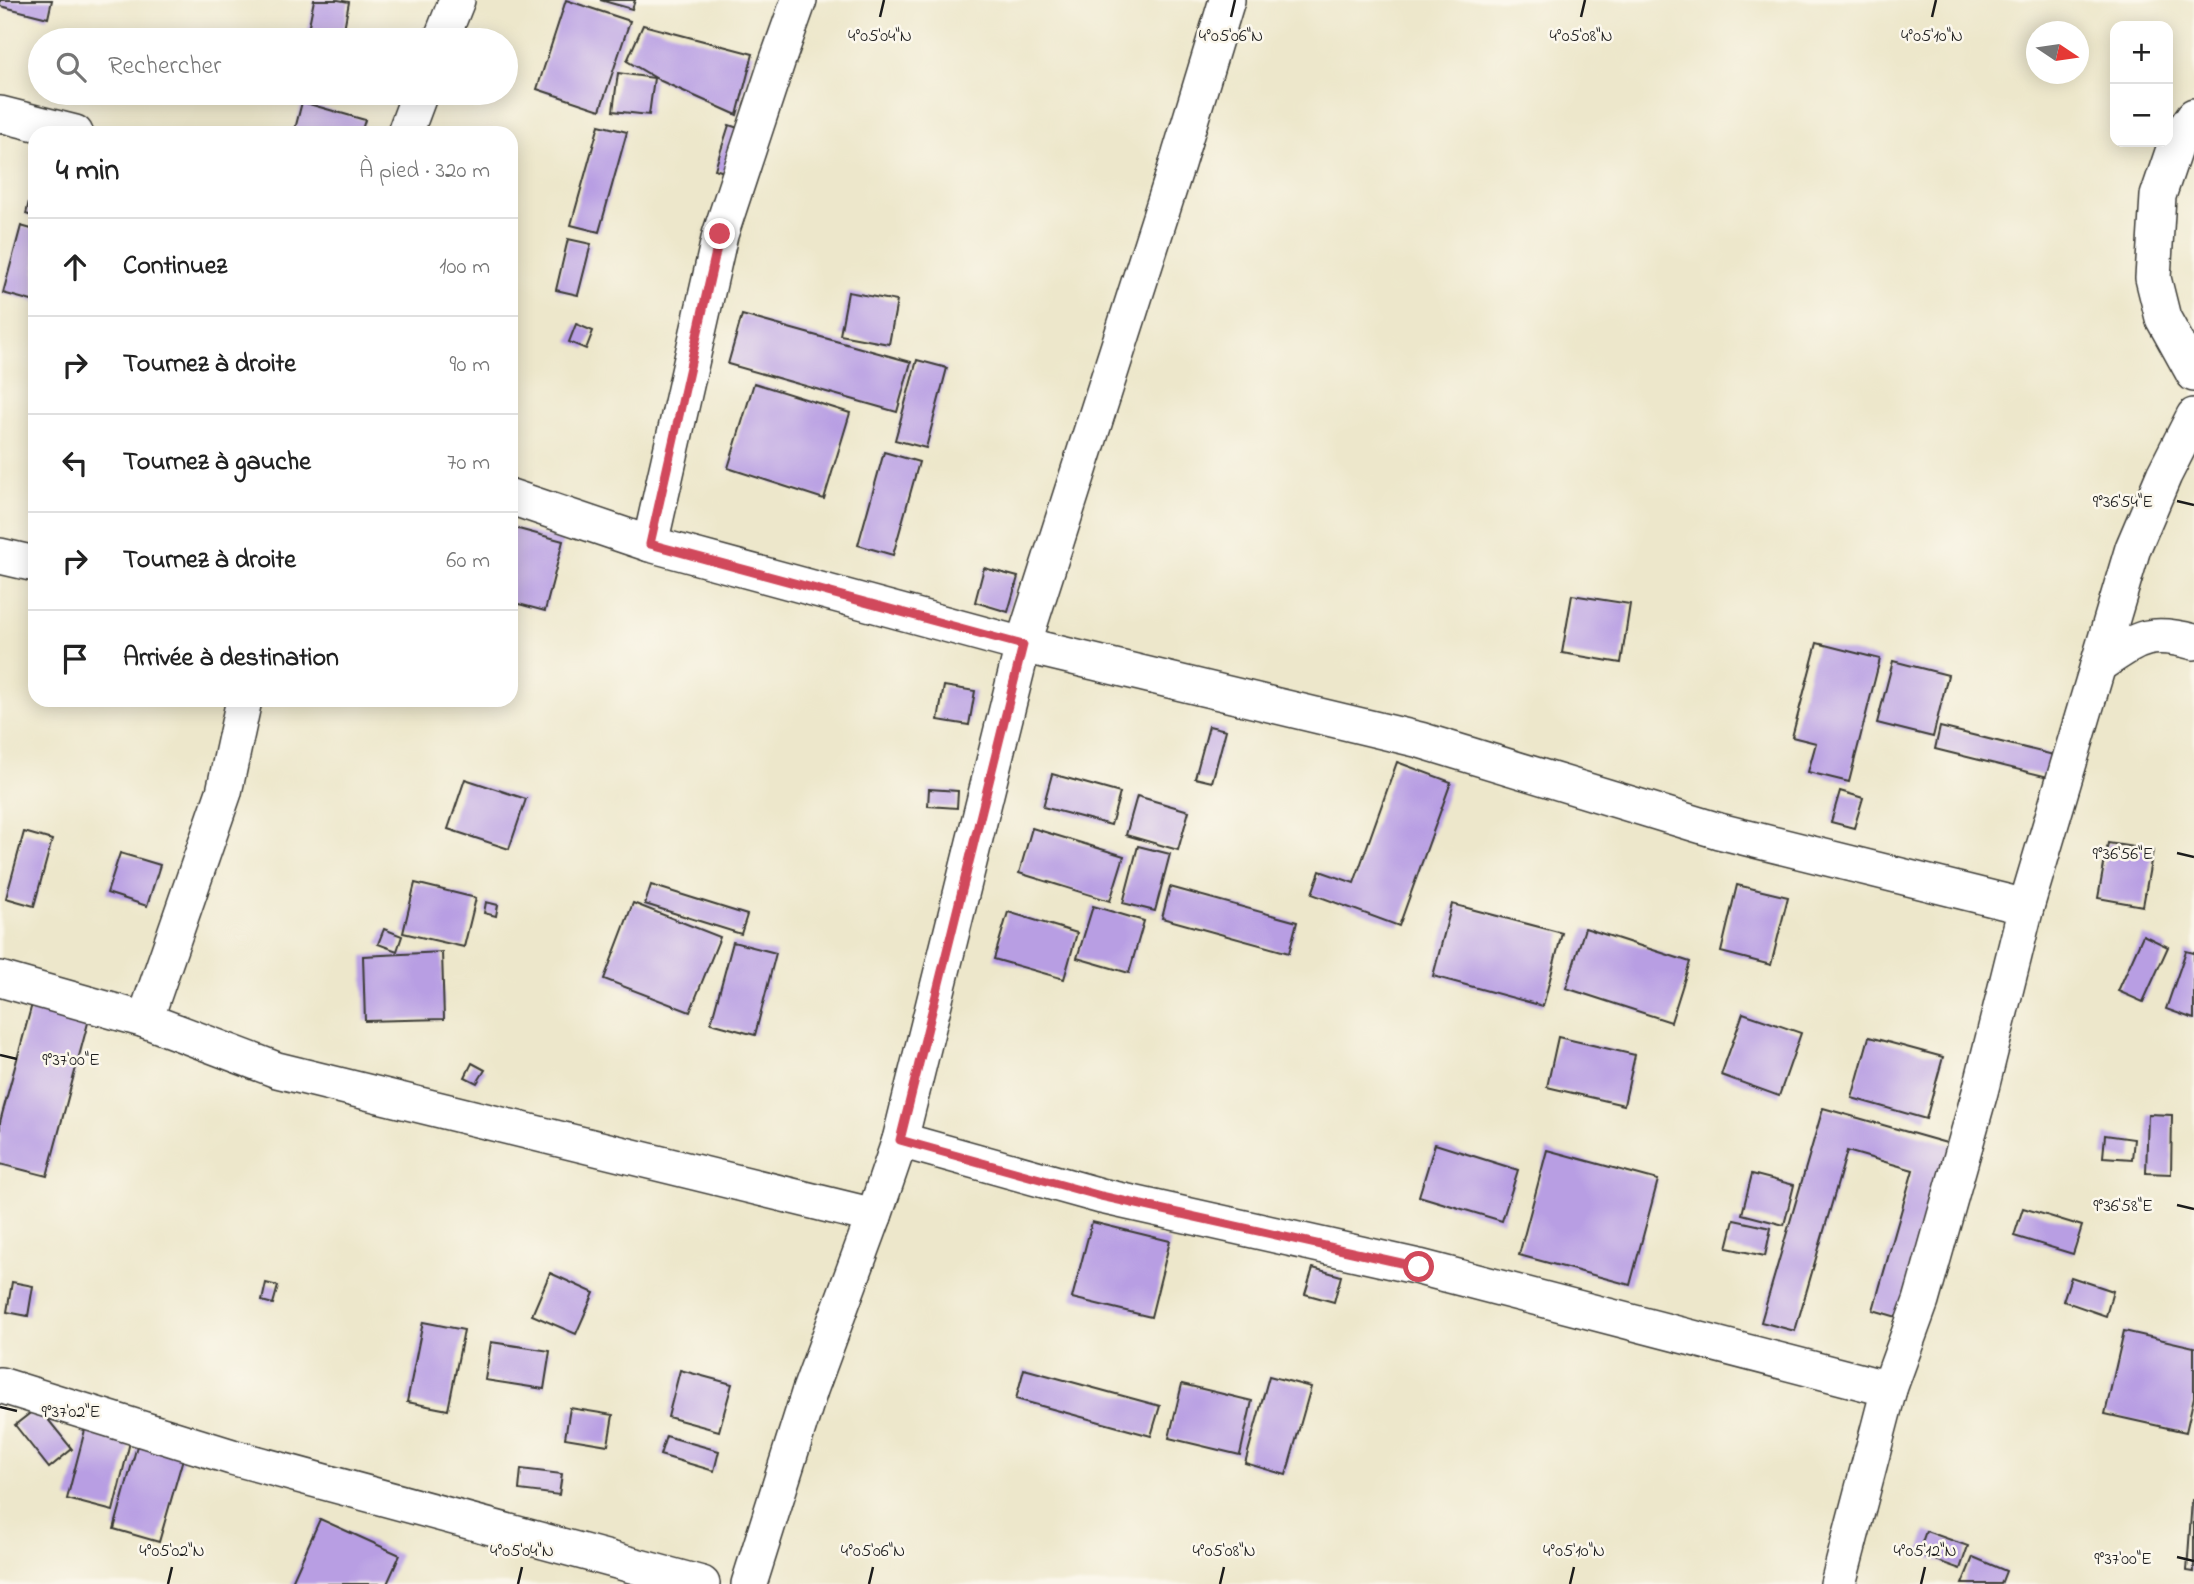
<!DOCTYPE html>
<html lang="fr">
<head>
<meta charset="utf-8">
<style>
	body { margin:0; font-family:"Indie Flower",sans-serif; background:#f2f2f2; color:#222 }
	.controls { position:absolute; right:21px; top:21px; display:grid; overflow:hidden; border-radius:14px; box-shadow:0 4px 18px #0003 }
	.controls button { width:63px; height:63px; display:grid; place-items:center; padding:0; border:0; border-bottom:2px solid #e0e0e0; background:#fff; color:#222; font:35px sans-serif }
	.compass { position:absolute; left:2026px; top:21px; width:63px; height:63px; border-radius:50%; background:#fff; box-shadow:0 4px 18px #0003; rotate:103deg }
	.stop { position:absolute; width:21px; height:21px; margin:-16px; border:5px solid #d1495b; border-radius:50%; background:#fff }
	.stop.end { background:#d1495b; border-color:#fff; box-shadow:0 2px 7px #0008 }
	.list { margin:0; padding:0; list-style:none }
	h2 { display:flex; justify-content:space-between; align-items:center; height:91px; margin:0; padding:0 28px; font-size:30px }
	h2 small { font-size:23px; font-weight:400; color:#767676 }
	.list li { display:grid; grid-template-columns:46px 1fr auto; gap:21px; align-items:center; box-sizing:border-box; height:98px; padding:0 28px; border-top:2px solid #e0e0e0 }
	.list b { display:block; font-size:26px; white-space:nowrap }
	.list em { font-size:23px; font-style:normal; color:#767676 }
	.icon { flex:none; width:38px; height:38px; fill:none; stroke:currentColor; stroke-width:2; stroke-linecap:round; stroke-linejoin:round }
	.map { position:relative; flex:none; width:2194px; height:1584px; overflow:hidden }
	.search { position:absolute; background:#fff; box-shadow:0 4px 18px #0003; left:28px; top:28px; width:490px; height:77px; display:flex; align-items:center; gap:18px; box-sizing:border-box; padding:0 24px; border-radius:38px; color:#767676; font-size:26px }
	.panel { position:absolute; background:#fff; box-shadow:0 4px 18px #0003; left:28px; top:126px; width:490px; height:581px; border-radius:21px }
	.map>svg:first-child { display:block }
	.building { fill:#b89ee3 }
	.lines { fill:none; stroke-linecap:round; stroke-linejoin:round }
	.minor-casing { stroke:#3b3a36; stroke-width:38 }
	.minor { stroke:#fff; stroke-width:35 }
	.route { stroke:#d1495b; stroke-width:9 }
	.ticks { fill:none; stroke:#1c1c1c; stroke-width:2.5 }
	.ticks-label { font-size:18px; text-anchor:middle; fill:#1c1c1c; stroke:#fbf7ec; stroke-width:5; stroke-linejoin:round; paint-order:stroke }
</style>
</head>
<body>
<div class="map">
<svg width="2194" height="1584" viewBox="0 0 2194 1584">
	<rect width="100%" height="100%" fill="#fbf7ec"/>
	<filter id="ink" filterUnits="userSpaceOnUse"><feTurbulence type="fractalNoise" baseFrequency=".0143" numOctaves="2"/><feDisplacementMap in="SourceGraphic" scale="14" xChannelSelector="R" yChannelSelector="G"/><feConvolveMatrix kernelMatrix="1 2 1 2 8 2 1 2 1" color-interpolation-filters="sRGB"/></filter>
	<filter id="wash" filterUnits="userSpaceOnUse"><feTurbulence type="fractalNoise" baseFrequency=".00686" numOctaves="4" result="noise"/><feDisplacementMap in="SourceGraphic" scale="28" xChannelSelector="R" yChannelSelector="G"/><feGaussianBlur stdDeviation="1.57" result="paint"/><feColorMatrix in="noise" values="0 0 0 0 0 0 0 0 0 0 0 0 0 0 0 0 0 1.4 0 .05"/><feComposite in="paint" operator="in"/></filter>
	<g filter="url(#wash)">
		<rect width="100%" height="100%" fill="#ede7cb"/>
		<g id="blocks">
			<!-- building -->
			<g class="building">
				<polygon points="0,0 52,0 48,18 0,6"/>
				<polygon points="314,0 338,0 349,2 342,40 306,40"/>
				<polygon points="566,0 630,21 600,110 537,89"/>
				<polygon points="600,0 635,0 632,9"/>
				<polygon points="643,25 753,54 737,115 661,81 627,61"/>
				<polygon points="618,73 654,78 649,115 613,111"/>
				<polygon points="302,102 365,120 361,133 294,133"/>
				<polygon points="599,125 627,132 599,232 571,225"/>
				<polygon points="729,125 747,131 733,175 715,169"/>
				<polygon points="34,181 35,181 35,217 26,214"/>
				<polygon points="21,226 35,230 35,302 3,293"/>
				<polygon points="568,239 591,244 578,295 556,290"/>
				<polygon points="848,292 897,301 889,344 840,335"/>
				<polygon points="742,315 911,362 897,412 728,364"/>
				<polygon points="576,324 593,331 586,349 569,342"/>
				<polygon points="917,360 947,368 926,448 895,440"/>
				<polygon points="754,383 850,413 824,499 728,468"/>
				<polygon points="884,452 919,462 893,555 858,545"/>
				<polygon points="511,527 563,541 545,611 511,602"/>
				<polygon points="984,568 1018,577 1008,612 975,602"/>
				<polygon points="1572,595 1630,604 1621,663 1562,653"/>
				<polygon points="1817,643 1880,659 1849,782 1808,772 1816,743 1792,737"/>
				<polygon points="1893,661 1948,675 1933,737 1877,723"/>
				<polygon points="944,686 975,691 969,725 938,720"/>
				<polygon points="1209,726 1226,730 1212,782 1195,778"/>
				<polygon points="1940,727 2066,758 2060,780 1935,749"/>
				<polygon points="1397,762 1451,782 1399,926 1312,894 1320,871 1354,883"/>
				<polygon points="1052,774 1120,793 1111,825 1043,807"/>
				<polygon points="465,779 526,799 509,849 448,829"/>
				<polygon points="929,789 958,791 957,808 928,806"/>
				<polygon points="1840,791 1863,798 1854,828 1831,822"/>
				<polygon points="1137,796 1189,811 1178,850 1126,835"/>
				<polygon points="1032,828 1124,856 1110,901 1019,873"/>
				<polygon points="24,832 52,840 34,906 6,898"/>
				<polygon points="2108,843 2153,850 2143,906 2098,898"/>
				<polygon points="1138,846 1170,854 1155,911 1123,903"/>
				<polygon points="120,853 160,865 147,906 107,893"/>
				<polygon points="415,883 476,898 464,947 403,933"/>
				<polygon points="651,885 747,915 741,934 645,904"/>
				<polygon points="1737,885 1788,897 1771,965 1721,952"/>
				<polygon points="1170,887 1297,922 1289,953 1162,918"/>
				<polygon points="486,902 498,905 496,916 484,913"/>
				<polygon points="633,903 720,937 690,1012 604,979"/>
				<polygon points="1452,904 1562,933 1543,1006 1433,976"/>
				<polygon points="1093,906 1144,921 1129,973 1077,958"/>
				<polygon points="1008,912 1077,933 1064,979 994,959"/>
				<polygon points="1585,928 1690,962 1671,1022 1566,988"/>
				<polygon points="384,929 402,936 397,951 378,944"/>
				<polygon points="2143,935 2168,947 2143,1002 2118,991"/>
				<polygon points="733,942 776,953 755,1035 711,1023"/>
				<polygon points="2186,951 2194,953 2194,1019 2166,1009"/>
				<polygon points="442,952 444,1019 365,1021 363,956"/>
				<polygon points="32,1004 89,1019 47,1176 0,1164 0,1122"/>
				<polygon points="1743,1013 1801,1033 1779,1096 1721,1075"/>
				<polygon points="1558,1037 1635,1055 1624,1105 1547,1087"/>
				<polygon points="1869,1037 1943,1057 1926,1119 1852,1098"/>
				<polygon points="472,1063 485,1070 477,1083 465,1077"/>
				<polygon points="1823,1108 1957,1146 1907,1320 1873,1310 1913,1170 1847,1151 1795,1331 1761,1322"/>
				<polygon points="2148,1114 2172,1115 2171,1174 2146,1173"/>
				<polygon points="2105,1135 2134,1139 2132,1159 2103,1157"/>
				<polygon points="1435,1144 1518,1170 1502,1221 1419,1196"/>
				<polygon points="1547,1150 1658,1180 1630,1285 1519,1255"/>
				<polygon points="1752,1174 1794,1185 1784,1225 1742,1214"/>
				<polygon points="2023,1208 2082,1226 2073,1254 2014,1236"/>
				<polygon points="1734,1220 1771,1228 1765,1256 1727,1248"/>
				<polygon points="1092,1222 1170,1241 1151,1317 1072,1298"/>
				<polygon points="1313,1268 1341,1276 1334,1302 1305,1294"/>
				<polygon points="550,1273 594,1293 576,1334 532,1315"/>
				<polygon points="2071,1277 2113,1291 2106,1316 2063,1301"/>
				<polygon points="12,1282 33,1286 28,1316 7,1312"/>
				<polygon points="266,1283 278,1286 273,1304 262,1301"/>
				<polygon points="423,1322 464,1330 448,1410 407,1402"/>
				<polygon points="2124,1331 2194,1347 2194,1397 2186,1432 2105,1414"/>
				<polygon points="491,1342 550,1351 544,1389 485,1380"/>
				<polygon points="1024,1369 1160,1406 1151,1436 1016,1399"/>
				<polygon points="680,1370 732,1384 719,1431 668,1417"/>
				<polygon points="1269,1376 1311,1387 1286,1475 1245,1463"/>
				<polygon points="1182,1384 1252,1401 1240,1455 1169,1438"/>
				<polygon points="38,1407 72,1449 49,1468 15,1425"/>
				<polygon points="570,1408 613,1415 608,1445 565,1438"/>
				<polygon points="86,1426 131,1438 113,1511 67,1499"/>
				<polygon points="666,1436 719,1451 714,1471 660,1455"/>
				<polygon points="138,1442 184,1455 159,1542 114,1529"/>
				<polygon points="521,1469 562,1474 559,1495 519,1490"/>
				<polygon points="2192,1500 2194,1500 2194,1572 2187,1571"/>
				<polygon points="320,1519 400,1555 387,1584 291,1584"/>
				<polygon points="1926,1531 1968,1546 1960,1569 1918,1554"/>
				<polygon points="1973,1557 2006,1571 2001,1584 1962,1584"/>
			</g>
		</g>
	</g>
	<g filter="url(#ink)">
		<use href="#blocks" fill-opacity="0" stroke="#3b3a36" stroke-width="2"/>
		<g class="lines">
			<!-- minor casing -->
			<g class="minor-casing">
				<g id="minor">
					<polyline points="441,40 457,0"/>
					<polyline points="0,114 75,133"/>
					<polyline points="2194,116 2177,140 2158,196 2153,278 2163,318 2194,374"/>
					<polyline points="405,133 420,93"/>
					<polyline points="511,497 650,544 1023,645 1420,740 1719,831 2026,907"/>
					<polyline points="650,544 720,235 777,62 799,0"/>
					<polyline points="0,556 35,564"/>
					<path d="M 2098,665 C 2137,640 2146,629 2194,642"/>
					<polyline points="0,979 145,1020 277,1070 874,1216"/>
					<polyline points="145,1020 224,792 244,700"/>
					<polyline points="900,1140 1101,1196 1419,1267 1889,1389"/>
					<polyline points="0,1385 232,1457 702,1584"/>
					<polyline points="749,1584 810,1390 874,1216 900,1140 1023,645 1177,164 1227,0"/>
					<polyline points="1838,1584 1889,1389 1921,1301 1980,1092 2026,907 2133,548 2164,475 2194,416"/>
				</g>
			</g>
			<!-- minor -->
			<use href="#minor" class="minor"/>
		</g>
	</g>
	<g class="lines" filter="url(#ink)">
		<!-- route -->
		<polyline class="route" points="720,234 650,544 1023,645 900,1140 1101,1196 1419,1267"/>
	</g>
	<!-- ticks -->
	<path class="ticks" d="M 880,17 L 884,0M 1231,17 L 1235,0M 1581,17 L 1585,0M 1932,17 L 1936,0M 2177,501 L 2194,505M 2177,853 L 2194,857M 0,1055 L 17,1059M 2177,1205 L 2194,1209M 0,1407 L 17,1411M 2177,1557 L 2194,1561M 168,1584 L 172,1567M 518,1584 L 522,1567M 869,1584 L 873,1567M 1220,1584 L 1224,1567M 1570,1584 L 1574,1567M 1921,1584 L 1925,1567"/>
	<g class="ticks-label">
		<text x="880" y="41">4°05'04"N</text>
		<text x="1231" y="41">4°05'06"N</text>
		<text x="1581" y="41">4°05'08"N</text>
		<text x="1932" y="41">4°05'10"N</text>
		<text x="2123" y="507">9°36'54"E</text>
		<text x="2123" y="859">9°36'56"E</text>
		<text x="71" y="1065">9°37'00"E</text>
		<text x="2123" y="1211">9°36'58"E</text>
		<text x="71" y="1417">9°37'02"E</text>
		<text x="172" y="1556">4°05'02"N</text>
		<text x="522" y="1556">4°05'04"N</text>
		<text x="873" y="1556">4°05'06"N</text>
		<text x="1224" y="1556">4°05'08"N</text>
		<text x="1574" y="1556">4°05'10"N</text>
		<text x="1925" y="1556">4°05'12"N</text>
		<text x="2123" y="1564">9°37'00"E</text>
	</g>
</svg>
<div class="controls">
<button>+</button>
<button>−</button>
</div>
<svg class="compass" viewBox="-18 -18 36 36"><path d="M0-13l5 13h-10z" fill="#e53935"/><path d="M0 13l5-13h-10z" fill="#767676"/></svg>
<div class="stop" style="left:1419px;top:1267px"></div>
<div class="stop end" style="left:720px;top:234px"></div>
<div class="search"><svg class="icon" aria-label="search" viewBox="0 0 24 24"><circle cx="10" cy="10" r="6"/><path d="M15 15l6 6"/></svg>Rechercher</div>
<section class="panel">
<h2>4 min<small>À pied · 320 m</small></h2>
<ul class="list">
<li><svg class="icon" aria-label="ahead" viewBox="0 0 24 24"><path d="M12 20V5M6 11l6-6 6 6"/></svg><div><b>Continuez</b></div><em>100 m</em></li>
<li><svg class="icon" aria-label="right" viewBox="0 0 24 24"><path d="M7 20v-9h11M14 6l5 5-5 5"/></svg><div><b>Tournez à droite</b></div><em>90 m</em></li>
<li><svg class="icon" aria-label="left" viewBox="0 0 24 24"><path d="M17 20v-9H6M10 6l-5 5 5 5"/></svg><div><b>Tournez à gauche</b></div><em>70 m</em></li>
<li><svg class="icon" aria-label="right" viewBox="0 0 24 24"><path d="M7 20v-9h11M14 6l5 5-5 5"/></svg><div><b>Tournez à droite</b></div><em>60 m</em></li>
<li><svg class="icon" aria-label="arrive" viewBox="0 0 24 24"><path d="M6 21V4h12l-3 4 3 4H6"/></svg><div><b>Arrivée à destination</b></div></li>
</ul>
</section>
</div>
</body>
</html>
